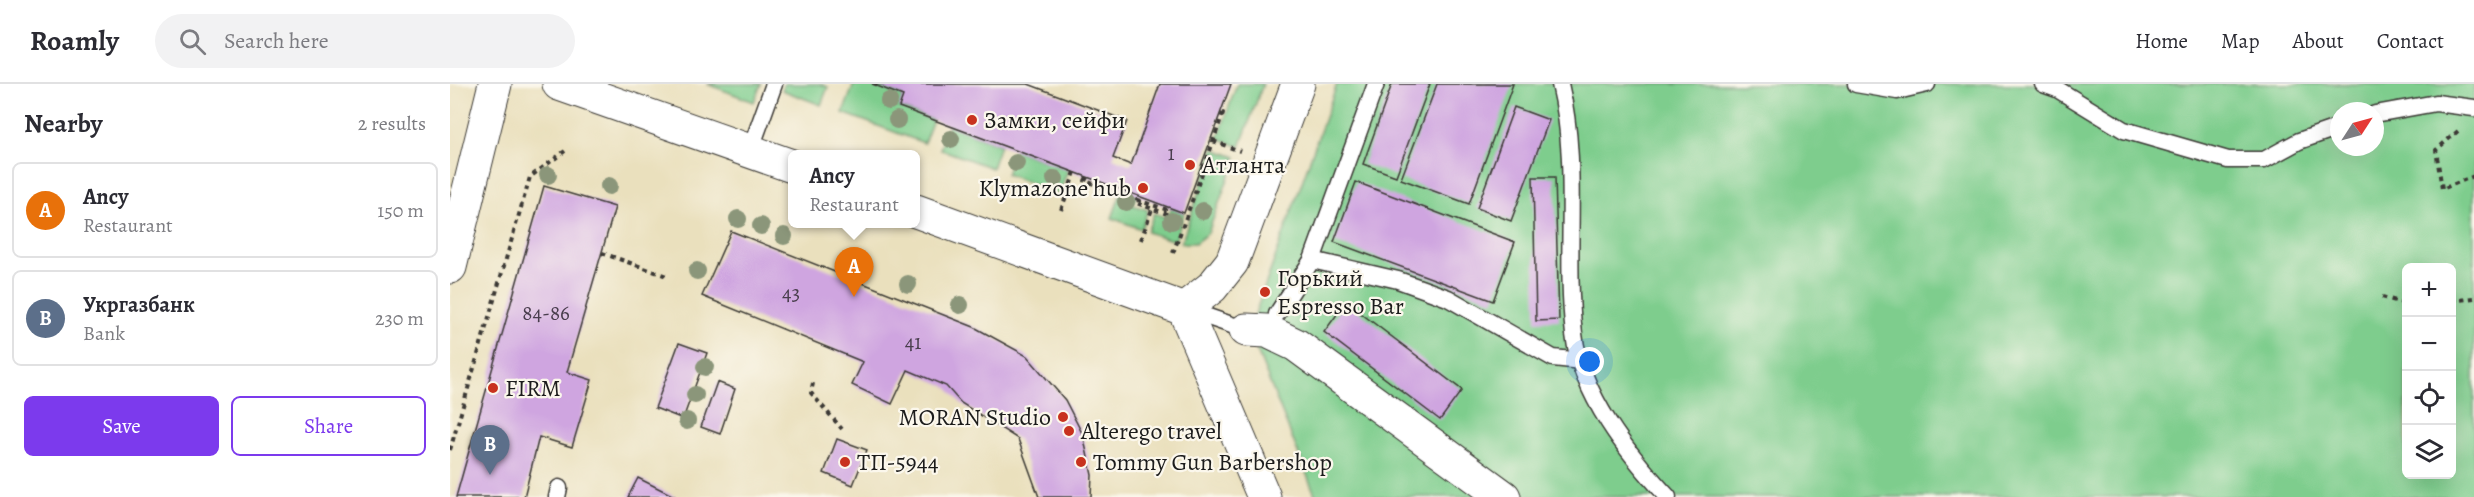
<!DOCTYPE html>
<html lang="en">
<head>
<meta charset="utf-8">
<style>
	body { margin:0; font-family:Alegreya,serif; background:#f2f2f3; color:#2b2b33 }
	.controls { position:absolute; right:18px; bottom:18px; display:grid; overflow:hidden; border-radius:9px; box-shadow:0 6px 24px #0002 }
	.controls button { width:54px; height:54px; display:grid; place-items:center; padding:0; border:0; border-bottom:2px solid #e1e1e2; background:#fff; color:#2b2b33; font:30px sans-serif }
	.compass { position:absolute; left:1880px; top:18px; width:54px; height:54px; border-radius:50%; background:#fff; box-shadow:0 6px 24px #0002; rotate:54deg }
	.you { position:absolute; left:1140px; top:278px; width:21px; height:21px; margin:-15px; border:4px solid #fff; border-radius:50%; background:#1a73e8; box-shadow:0 0 0 9px #1a73e833 }
	.badge { display:grid; place-items:center; width:39px; height:39px; border-radius:50%; background:#7c3aed; color:#fff; font-size:20px; font-weight:700 }
	.pin { position:absolute; translate:-50% -50px; filter:drop-shadow(0 2px 3px #0008) }
	.pin::after { content:''; position:absolute; top:32px; width:21px; height:18px; background:inherit; clip-path:polygon(0 0,100% 0,50% 100%) }
	.popup { position:absolute; left:338px; top:66px; width:132px; height:78px; box-sizing:border-box; display:grid; place-content:center; border-radius:9px; background:#fff; filter:drop-shadow(0 2px 4px #0005); font-size:20px; white-space:nowrap; color:#7c7c81 }
	.popup b { font-size:22px; color:#2b2b33 }
	.popup::after { content:''; position:absolute; left:50%; top:100%; margin-left:-12px; border:12px solid transparent; border-top-color:#fff }
	.list { margin:0; padding:0; list-style:none }
	h2 { display:flex; justify-content:space-between; align-items:center; height:78px; margin:0; padding:0 24px; font-size:26px }
	h2 small { font-size:20px; font-weight:400; color:#7c7c81 }
	.list li { display:grid; grid-template-columns:39px 1fr auto; gap:18px; align-items:center; box-sizing:border-box; height:96px; margin:0 12px 12px; padding:0 12px; border:2px solid #e1e1e2; border-radius:9px }
	.list b { display:block; font-size:22px; white-space:nowrap }
	.list p { margin:0; font-size:20px; white-space:nowrap; color:#7c7c81 }
	.list em { font-size:20px; font-style:normal; color:#7c7c81 }
	.actions { display:flex; gap:12px; padding:18px 24px }
	.actions a { flex:1; padding:14px 0; border:2px solid #7c3aed; border-radius:9px; text-align:center; font-size:21px; color:#7c3aed }
	.actions .main { background:#7c3aed; color:#fff }
	.icon { flex:none; width:33px; height:33px; fill:none; stroke:currentColor; stroke-width:2; stroke-linecap:round; stroke-linejoin:round }
	.map { position:relative; flex:none; width:2024px; height:413px; overflow:hidden }
	header { display:flex; align-items:center; gap:36px; box-sizing:border-box; height:84px; padding:0 30px; background:#fff; border-bottom:2px solid #e1e1e2 }
	header strong { font-size:28px }
	nav { display:flex; gap:33px; margin-inline-start:auto; font-size:21px }
	.search { width:420px; height:54px; background:#f2f2f3; display:flex; align-items:center; gap:15px; box-sizing:border-box; padding:0 21px; border-radius:33px; color:#7c7c81; font-size:22px }
	main { display:flex }
	aside { flex:1; background:#fff }
	.map>svg:first-child { display:block }
	.green { fill:#7ecd8d; stroke:#4d7454; stroke-width:1.5; fill-rule:evenodd }
	.building { fill:#cfa5e0 }
	.lines { fill:none; stroke-linecap:round; stroke-linejoin:round }
	.lane-casing { stroke:#3b3934; stroke-width:19 }
	.street-casing { stroke:#3b3934; stroke-width:35 }
	.secondary-casing { stroke:#3b3934; stroke-width:35 }
	.primary-casing { stroke:#3b3934; stroke-width:35 }
	.path { stroke:#3b3934; stroke-width:4; stroke-dasharray:4.5 4.5; stroke-linecap:butt }
	.lane { stroke:#fff; stroke-width:16 }
	.street { stroke:#fff; stroke-width:33 }
	.secondary { stroke:#fff; stroke-width:33 }
	.primary { stroke:#fff; stroke-width:33 }
	.tree { fill:#8b967a }
	.poi-dot { fill:#c8321e; stroke:#fbf7ec; stroke-width:2 }
	.labels { text-anchor:middle; dominant-baseline:central; stroke-width:4.5; stroke-linejoin:round; paint-order:stroke }
	.number-label { font-size:21px; fill:#493e4d }
	.poi-label { font-size:24px; fill:#1c1c1c; stroke:#fbf7ec; text-anchor:start }
</style>
</head>
<body>
<header>
<strong>Roamly</strong>
<div class="search"><svg class="icon" aria-label="search" viewBox="0 0 24 24"><circle cx="10" cy="10" r="6"/><path d="M15 15l6 6"/></svg>Search here</div>
<nav><a>Home</a><a>Map</a><a>About</a><a>Contact</a></nav>
</header>
<main>
<aside>
<h2>Nearby<small>2 results</small></h2>
<ul class="list">
<li><span class="badge" style="background:#e8710a">A</span><div><b>Ancy</b><p>Restaurant</p></div><em>150 m</em></li>
<li><span class="badge" style="background:#5c6f8a">B</span><div><b>Укргазбанк</b><p>Bank</p></div><em>230 m</em></li>
</ul>
<div class="actions"><a class="main">Save</a><a>Share</a></div>
</aside>
<div class="map">
<svg width="2024" height="413" viewBox="0 0 2024 413">
	<rect width="100%" height="100%" fill="#fbf7ec"/>
	<filter id="ink" filterUnits="userSpaceOnUse"><feTurbulence type="fractalNoise" baseFrequency=".0167" numOctaves="2"/><feDisplacementMap in="SourceGraphic" scale="12" xChannelSelector="R" yChannelSelector="G"/><feConvolveMatrix kernelMatrix="1 2 1 2 8 2 1 2 1" color-interpolation-filters="sRGB"/></filter>
	<filter id="wash" filterUnits="userSpaceOnUse"><feTurbulence type="fractalNoise" baseFrequency=".008" numOctaves="4" result="noise"/><feDisplacementMap in="SourceGraphic" scale="24" xChannelSelector="R" yChannelSelector="G"/><feGaussianBlur stdDeviation="1.35" result="paint"/><feColorMatrix in="noise" values="0 0 0 0 0 0 0 0 0 0 0 0 0 0 0 0 0 1.4 0 .05"/><feComposite in="paint" operator="in"/></filter>
	<g filter="url(#wash)">
		<rect width="100%" height="100%" fill="#eae0bd"/>
		<!-- green -->
		<g class="green">
			<polygon points="257,0 311,0 304,18"/>
			<polygon points="334,0 370,0 378,3 371,21 332,6"/>
			<polygon points="404,0 422,0 453,12 449,23 483,36 474,59 393,29"/>
			<polygon points="787,0 813,0 790,63 768,54"/>
			<path d="M 887,0 L 2024,0 L 2024,413 L 866,413 L 805,262 L 805,230 ZM 1889,27 L 1925,27 L 1925,63 L 1889,63 ZM 1956,183 L 2002,183 L 2002,390 L 1956,390 Z"/>
			<polygon points="499,41 550,61 542,84 490,65"/>
			<polygon points="764,65 786,73 758,149 745,159 731,159"/>
			<polygon points="565,66 618,86 609,110 556,90"/>
			<polygon points="672,106 686,112 683,121 698,126 691,145 662,134"/>
			<polygon points="721,125 734,129 725,157 697,148 704,129 718,134"/>
		</g>
		<g id="blocks">
			<!-- building -->
			<g class="building">
				<polygon points="422,0 578,0 677,37 663,74 681,81 710,0 781,0 734,129 449,23 453,12"/>
				<polygon points="942,0 980,0 946,92 913,80"/>
				<polygon points="987,0 1063,0 1019,120 951,95"/>
				<polygon points="1064,23 1099,36 1061,137 1027,124"/>
				<polygon points="1083,93 1105,93 1109,236 1086,237"/>
				<polygon points="906,98 1065,158 1043,217 884,158"/>
				<polygon points="94,102 165,123 117,288 142,296 122,363 89,353 74,413 6,413"/>
				<polygon points="281,147 524,243 577,272 615,316 633,351 642,391 641,413 589,413 568,355 511,319 496,302 458,286 442,320 402,301 413,278 252,212"/>
				<polygon points="896,218 1012,306 990,336 874,248"/>
				<polygon points="229,259 257,269 233,335 205,324"/>
				<polygon points="267,298 285,305 270,350 251,343"/>
				<polygon points="387,355 417,366 403,401 374,389"/>
				<polygon points="188,394 226,413 178,413"/>
			</g>
		</g>
	</g>
	<g filter="url(#ink)">
		<use href="#blocks" fill-opacity="0" stroke="#3b3934" stroke-width="1.5"/>
		<g class="lines">
			<!-- lane casing -->
			<g class="lane-casing">
				<g id="lane">
					<path d="M 1110,0 C 1130,82 1114,167 1124,250 C 1131,311 1178,370 1218,413"/>
					<polyline points="1406,0 1447,7 1477,0"/>
					<polyline points="1593,0 1607,5 1674,46 1778,76 1814,76 1849,57 1889,43"/>
					<polyline points="1925,30 1986,19 2024,24"/>
					<polyline points="300,67 324,0"/>
					<polyline points="862,176 948,196 998,214 1103,274 1132,277"/>
					<polyline points="735,225 796,246"/>
					<polyline points="827,230 862,176 926,0"/>
					<polyline points="107,413 109,404"/>
				</g>
			</g>
			<!-- street casing -->
			<g class="street-casing">
				<g id="street">
					<polyline points="734,225 762,203 782,178 848,0"/>
					<polyline points="796,246 817,247 846,261 1054,413"/>
				</g>
			</g>
			<!-- secondary casing -->
			<g class="secondary-casing">
				<g id="secondary">
					<polyline points="109,0 342,82"/>
					<polyline points="466,127 734,225 814,413"/>
				</g>
			</g>
			<!-- primary casing -->
			<g class="primary-casing">
				<polyline id="primary" points="0,183 45,0"/>
			</g>
			<!-- path -->
			<g class="path">
				<polyline points="2008,47 1986,66 1992,105 2024,92"/>
				<polyline points="763,57 790,67"/>
				<polyline points="754,84 773,29 770,28"/>
				<polyline points="637,93 635,97 661,106"/>
				<polygon points="687,116 718,126 717,130 686,119"/>
				<polyline points="611,126 625,88"/>
				<polyline points="691,156 702,125"/>
				<polyline points="152,169 217,192"/>
				<polyline points="723,169 754,84 751,82"/>
				<polyline points="1932,213 1956,220"/>
				<polyline points="2002,217 2024,214"/>
				<polyline points="363,299 361,309 392,345"/>
				<polyline points="0,366 80,93 115,67"/>
			</g>
			<!-- lane -->
			<use href="#lane" class="lane"/>
			<!-- street -->
			<use href="#street" class="street"/>
			<!-- secondary -->
			<use href="#secondary" class="secondary"/>
			<!-- primary -->
			<use href="#primary" class="primary"/>
		</g>
		<!-- trees -->
		<g class="tree">
			<circle cx="439" cy="17" r="9"/>
			<circle cx="447" cy="36" r="9"/>
			<circle cx="501" cy="55" r="9"/>
			<circle cx="566" cy="79" r="9"/>
			<circle cx="98" cy="91" r="9"/>
			<circle cx="605" cy="95" r="9"/>
			<circle cx="159" cy="102" r="9"/>
			<circle cx="676" cy="118" r="9"/>
			<circle cx="753" cy="127" r="9"/>
			<circle cx="288" cy="135" r="9"/>
			<circle cx="722" cy="137" r="9"/>
			<circle cx="311" cy="142" r="9"/>
			<circle cx="334" cy="152" r="9"/>
			<circle cx="247" cy="187" r="9"/>
			<circle cx="458" cy="200" r="9"/>
			<circle cx="510" cy="221" r="9"/>
			<circle cx="255" cy="283" r="9"/>
			<circle cx="245" cy="311" r="9"/>
			<circle cx="237" cy="337" r="9"/>
		</g>
	</g>
	<!-- markers -->
	<g class="poi-dot">
		<circle cx="522" cy="36" r="6"/>
		<circle cx="740" cy="81" r="6"/>
		<circle cx="693" cy="104" r="6"/>
		<circle cx="815" cy="208" r="6"/>
		<circle cx="43" cy="304" r="6"/>
		<circle cx="613" cy="333" r="6"/>
		<circle cx="619" cy="347" r="6"/>
		<circle cx="395" cy="378" r="6"/>
		<circle cx="631" cy="378" r="6"/>
	</g>
	<g class="labels">
		<!-- number labels -->
		<g class="number-label">
			<text x="721" y="69">1</text>
			<text x="341" y="209">43</text>
			<text x="96" y="229">84-86</text>
			<text x="463" y="258">41</text>
		</g>
		<!-- poi labels -->
		<g class="poi-label">
			<text x="534" y="36">Замки, сейфи</text>
			<text x="752" y="81">Атланта</text>
			<text x="681" y="104" text-anchor="end">Klymazone hub</text>
			<text x="827" y="194">Горький<tspan x="827" dy="28">Espresso Bar</tspan></text>
			<text x="55" y="304">FIRM</text>
			<text x="601" y="333" text-anchor="end">MORAN Studio</text>
			<text x="631" y="347">Alterego travel</text>
			<text x="407" y="378">ТП-5944</text>
			<text x="643" y="378">Tommy Gun Barbershop</text>
		</g>
	</g>
</svg>
<div class="controls">
<button>+</button>
<button>−</button>
<button><svg class="icon" aria-label="locate" viewBox="0 0 24 24"><circle cx="12" cy="12" r="6"/><path d="M12 2v4M12 18v4M2 12h4M18 12h4"/></svg></button>
<button><svg class="icon" aria-label="layers" viewBox="0 0 24 24"><path d="M12 4l9 5-9 5-9-5zM3 14l9 5 9-5"/></svg></button>
</div>
<svg class="compass" viewBox="-18 -18 36 36"><path d="M0-13l5 13h-10z" fill="#e53935"/><path d="M0 13l5-13h-10z" fill="#7c7c81"/></svg>
<div class="you"></div>
<div class="pin badge" style="left:404px;top:213px;background:#e8710a">A</div>
<div class="popup"><b>Ancy</b>Restaurant</div>
<div class="pin badge" style="left:40px;top:391px;background:#5c6f8a">B</div>
</div>
</main>
</body>
</html>
